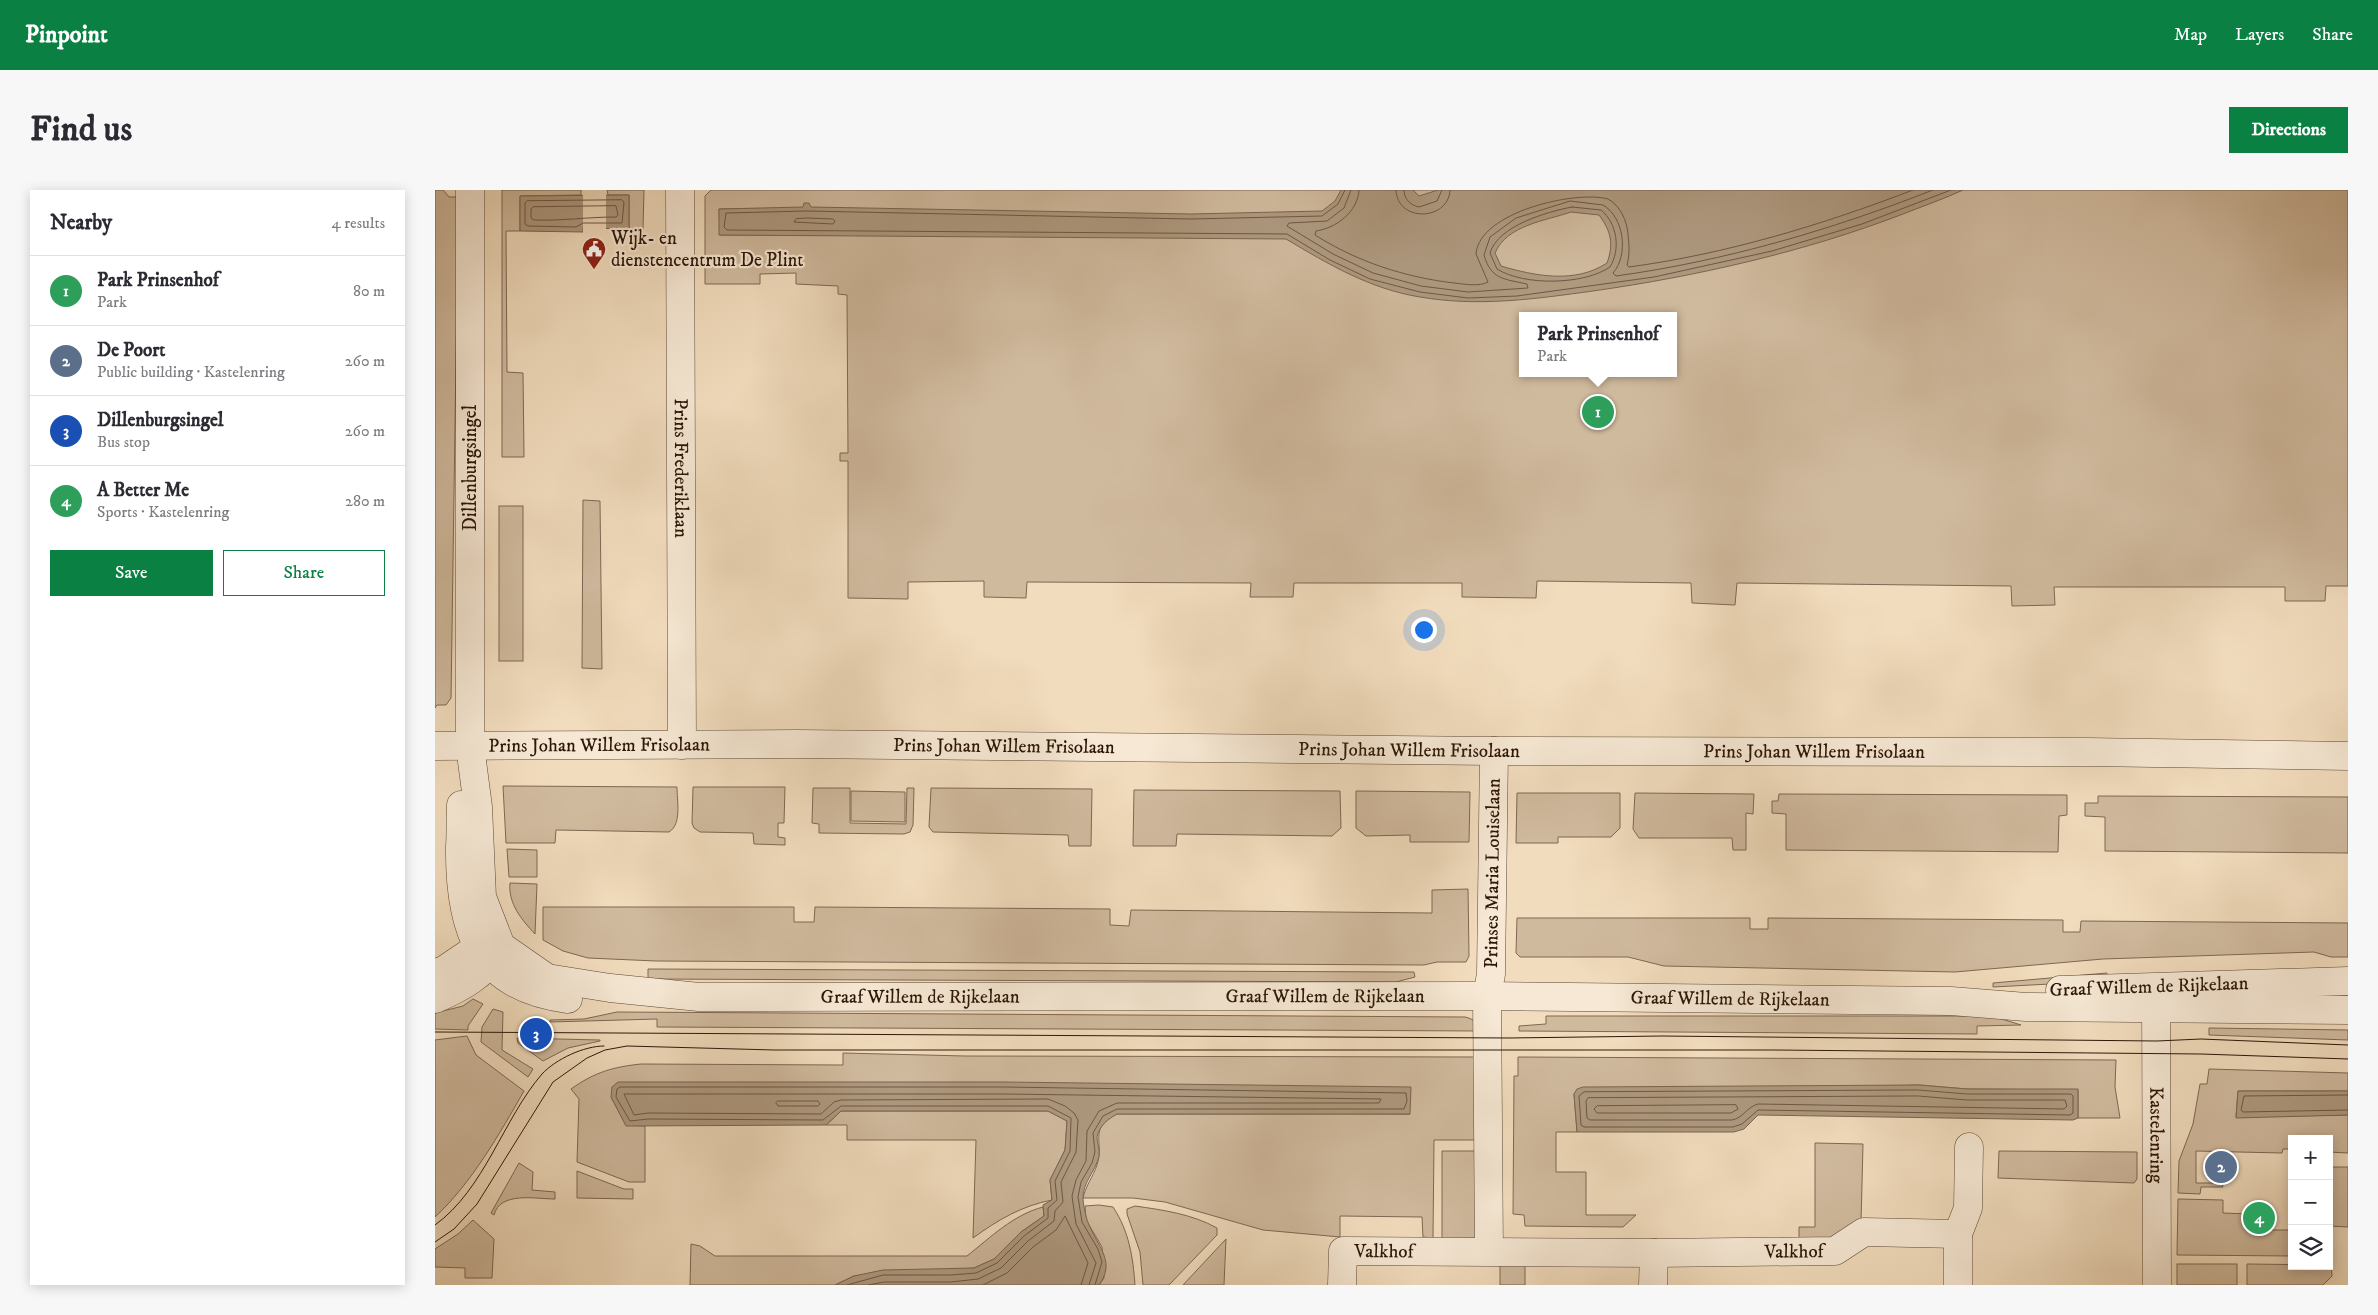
<!DOCTYPE html>
<html lang="en">
<head>
<meta charset="utf-8">
<style>
	body { margin:0; font-family:"IM FELL DW Pica",serif; background:#f7f7f7; color:#2b2b33 }
	.controls { position:absolute; right:15px; bottom:15px; display:grid; overflow:hidden; border-radius:0px; box-shadow:0 2px 12px #0003 }
	.controls button { width:45px; height:45px; display:grid; place-items:center; padding:0; border:0; border-bottom:1px solid #e1e1e2; background:#fff; color:#2b2b33; font:25px sans-serif }
	.you { position:absolute; left:988px; top:439px; width:18px; height:18px; margin:-12px; border:4px solid #fff; border-radius:50%; background:#1a73e8; box-shadow:0 0 0 8px #1a73e833 }
	.badge { display:grid; place-items:center; width:32px; height:32px; border-radius:50%; background:#0b8043; color:#fff; font-size:16px; font-weight:700 }
	.pin { position:absolute; translate:-50% -50%; border:2px solid #fff; box-shadow:0 1px 5px #0006 }
	.popup { position:absolute; left:1084px; top:122px; width:158px; height:65px; box-sizing:border-box; display:grid; place-content:center; border-radius:0px; background:#fff; filter:drop-shadow(0 1px 4px #0005); font-size:16px; white-space:nowrap; color:#7c7c81 }
	.popup b { font-size:19px; color:#2b2b33 }
	.popup::after { content:''; position:absolute; left:50%; top:100%; margin-left:-10px; border:10px solid transparent; border-top-color:#fff }
	.list { margin:0; padding:0; list-style:none }
	h2 { display:flex; justify-content:space-between; align-items:center; height:65px; margin:0; padding:0 20px; font-size:21px }
	h2 small { font-size:16px; font-weight:400; color:#7c7c81 }
	.list li { display:grid; grid-template-columns:32px 1fr auto; gap:15px; align-items:center; box-sizing:border-box; height:70px; padding:0 20px; border-top:1px solid #e1e1e2 }
	.list b { display:block; font-size:19px; white-space:nowrap }
	.list p { margin:0; font-size:16px; white-space:nowrap; color:#7c7c81 }
	.list em { font-size:16px; font-style:normal; color:#7c7c81 }
	.actions { display:flex; gap:10px; padding:15px 20px }
	.actions a { flex:1; padding:11px 0; border:1px solid #0b8043; border-radius:0px; text-align:center; font-size:18px; color:#0b8043 }
	.actions .main { background:#0b8043; color:#fff }
	.icon { flex:none; width:28px; height:28px; fill:none; stroke:currentColor; stroke-width:2; stroke-linecap:round; stroke-linejoin:round }
	.map { position:relative; flex:none; width:1913px; height:1095px; overflow:hidden; border-radius:0px }
	header { display:flex; align-items:center; gap:30px; box-sizing:border-box; height:70px; padding:0 25px; background:#0b8043; color:#fff }
	header strong { font-size:24px }
	nav { display:flex; gap:28px; margin-inline-start:auto; font-size:18px }
	.intro { display:flex; align-items:center; justify-content:space-between; box-sizing:border-box; height:120px; padding:0 30px }
	h1 { margin:0; font-size:35px }
	.button { padding:12px 22px; border-radius:0px; background:#0b8043; color:#fff; font-size:18px; font-weight:700 }
	main { display:flex; gap:30px; padding:0 30px }
	aside { flex:1; background:#fff; border-radius:0px; box-shadow:0 2px 12px #0003 }
	.map>svg:first-child { display:block }
	.green { fill:#d0ba9e; stroke:#7e6853; fill-rule:evenodd }
	.water { fill:#ae997f; stroke:#7a654f; fill-rule:evenodd }
	.pier { fill:#f1dcbd }
	.lines { fill:none; stroke-linecap:round; stroke-linejoin:round }
	.shore { stroke:#6d5844; stroke-width:1 }
	.minor-casing { stroke:#5d4835; stroke-width:29 }
	.minor { stroke:#f6e8d4; stroke-width:28 }
	.tram { stroke:#2c1608; stroke-width:1 }
	.labels { text-anchor:middle; dominant-baseline:central; stroke-width:4.5; stroke-linejoin:round; paint-order:stroke }
	.poi-label { font-size:19px; fill:#2c1608; stroke:#f6e8d4; text-anchor:start }
	.street-label { font-size:19px; fill:#2c1608; stroke:#f6e8d4 }
</style>
</head>
<body>
<header>
<strong>Pinpoint</strong>
<nav><a>Map</a><a>Layers</a><a>Share</a></nav>
</header>
<div class="intro"><h1>Find us</h1><a class="button">Directions</a></div>
<main>
<aside>
<h2>Nearby<small>4 results</small></h2>
<ul class="list">
<li><span class="badge" style="background:#2e9e5b">1</span><div><b>Park Prinsenhof</b><p>Park</p></div><em>80 m</em></li>
<li><span class="badge" style="background:#5c6f8a">2</span><div><b>De Poort</b><p>Public building · Kastelenring</p></div><em>260 m</em></li>
<li><span class="badge" style="background:#1a4fb4">3</span><div><b>Dillenburgsingel</b><p>Bus stop</p></div><em>260 m</em></li>
<li><span class="badge" style="background:#2e9e5b">4</span><div><b>A Better Me</b><p>Sports · Kastelenring</p></div><em>280 m</em></li>
</ul>
<div class="actions"><a class="main">Save</a><a>Share</a></div>
</aside>
<div class="map">
<svg width="1913" height="1095" viewBox="0 0 1913 1095">
	<rect width="100%" height="100%" fill="#f1dcbd"/>
	<filter id="stains"><feTurbulence type="fractalNoise" baseFrequency=".004" numOctaves="4"/><feColorMatrix values="0 0 0 0 .2 0 0 0 0 .09 0 0 0 0 .02 0 0 0 .5 -.17"/></filter>
	<radialGradient id="worn" r=".72"><stop offset=".6" stop-color="#630" stop-opacity="0"/><stop offset="1" stop-color="#630" stop-opacity=".3"/></radialGradient>
	<!-- green -->
	<g class="green">
		<polygon points="0,0 8,0 14,7 23,7 23,30 16,508 11,515 2,515 0,518"/>
		<polygon points="67,0 146,0 146,5 85,6 85,41 71,41 72,182 88,183 89,267 67,267"/>
		<polygon points="172,0 209,0 208,39 194,39 194,5 173,5"/>
		<path d="M 276,0 L 1913,0 L 1913,396 L 1891,396 L 1890,411 L 1850,411 L 1850,397 L 1619,397 L 1620,415 L 1577,416 L 1576,396 L 1302,393 L 1300,415 L 1257,413 L 1256,393 L 1102,391 L 1101,408 L 1027,407 L 1027,393 L 859,393 L 858,407 L 815,407 L 816,393 L 592,392 L 591,408 L 549,407 L 549,391 L 473,392 L 473,409 L 413,408 L 413,271 L 405,271 L 405,263 L 413,263 L 412,105 L 403,104 L 403,96 L 361,94 L 361,83 L 325,84 L 325,94 L 270,94 L 270,6 ZM 408,18 L 411,45 L 285,45 L 284,19 ZM 1088,126 L 1238,126 L 1238,183 L 1088,183 Z"/>
		<polygon points="148,310 165,311 167,479 147,478"/>
		<rect x="64" y="316" width="24" height="155"/>
		<path d="M 68,596 L 242,597 C 242,611 247,634 234,642 L 121,640 L 120,653 L 71,653 Z"/>
		<polygon points="258,597 350,597 349,633 343,633 343,647 350,648 350,655 319,654 318,643 265,642 259,638 257,633"/>
		<polygon points="378,598 415,598 415,633 471,634 472,598 479,598 478,635 475,642 469,644 384,643 384,634 377,633"/>
		<polygon points="496,598 657,599 656,656 634,656 633,645 498,642 494,637"/>
		<polygon points="699,600 905,601 906,638 897,646 742,644 741,656 698,656"/>
		<polygon points="416,601 470,602 470,632 416,631"/>
		<polygon points="921,601 1035,602 1034,652 975,652 975,645 931,646 921,638"/>
		<polygon points="1082,603 1185,603 1185,638 1176,647 1123,647 1123,653 1081,653"/>
		<polygon points="1200,603 1319,604 1318,624 1311,623 1311,660 1298,660 1297,648 1204,648 1198,639"/>
		<polygon points="1344,604 1632,605 1632,625 1624,626 1623,662 1351,660 1351,624 1337,623 1337,611 1343,611"/>
		<polygon points="1663,606 1913,607 1913,663 1670,661 1670,627 1650,626 1650,613 1663,613"/>
		<polygon points="72,659 102,660 102,687 74,687"/>
		<path d="M 75,693 L 102,694 L 100,744 C 87,730 73,714 75,693 Z"/>
		<polygon points="1033,699 1034,766 1031,772 1002,772 989,775 221,771 153,768 128,761 108,750 108,717 359,717 359,732 379,732 380,717 675,719 675,735 694,736 696,720 997,723 997,700"/>
		<polygon points="1082,728 1315,728 1315,739 1333,739 1333,728 1628,730 1628,742 1645,742 1646,731 1913,733 1913,767 1896,767 1879,762 1668,769 1520,782 1229,776 1193,767 1085,767 1081,763"/>
		<polygon points="213,779 979,782 980,787 961,792 213,789"/>
		<polygon points="1672,783 1672,791 1558,797 1558,793"/>
		<polygon points="38,809 48,814 33,836 33,840 0,839 0,823 28,816"/>
		<polygon points="58,819 68,822 67,860 98,879 93,887 46,852 47,837"/>
		<path d="M 182,822 L 1030,827 C 1039,829 1043,833 1046,841 L 222,837 L 222,829 L 115,832 L 115,830 L 149,829 Z"/>
		<polygon points="1111,826 1557,826 1586,835 1542,836 1542,844 1084,841 1084,836 1111,834"/>
		<polygon points="1774,838 1913,840 1913,850 1774,845"/>
		<path d="M 32,846 L 41,865 L 89,901 C 65,943 36,994 0,1027 L 0,850 Z"/>
		<polygon points="82,848 165,850 165,851 133,858 108,871 83,853"/>
		<path d="M 408,863 L 530,866 L 1044,867 L 1045,950 L 999,950 L 998,1048 L 988,1047 L 987,1027 L 905,1026 L 905,1047 L 828,1040 L 730,1012 L 698,1008 L 648,1008 C 651,995 658,987 662,975 C 670,952 652,939 682,924 L 975,924 L 176,907 L 191,935 L 210,936 L 210,992 L 194,992 L 142,972 L 144,909 L 136,899 C 160,882 178,877 206,874 L 408,875 Z"/>
		<polygon points="1083,867 1681,870 1680,897 1685,928 1643,928 1643,900 1532,899 1484,895 1139,904 1142,942 1121,942 1121,982 1151,982 1151,1025 1201,1025 1188,1037 1090,1036 1089,1025 1078,1024 1079,886 1083,886"/>
		<polygon points="1774,879 1913,883 1913,901 1803,901 1801,927 1913,925 1913,963 1894,962 1894,949 1857,949 1857,959 1848,959 1847,963 1761,961 1761,993 1787,993 1788,997 1766,997 1765,1004 1743,1003 1744,971 1758,934 1765,894 1772,894"/>
		<path d="M 406,921 L 613,921 L 632,931 L 630,960 L 615,990 L 617,1010 C 586,1016 563,1030 538,1048 L 541,950 L 412,950 L 412,935 L 391,935 Z"/>
		<polygon points="1380,953 1428,954 1426,1033 1401,1052 1364,1051 1364,1037 1380,1037"/>
		<polygon points="1007,961 1046,961 1043,1049 1007,1057"/>
		<polygon points="1564,961 1702,962 1702,989 1699,993 1563,988"/>
		<path d="M 84,973 L 98,982 L 97,1000 L 120,1002 L 120,1009 C 101,1009 65,1001 59,1025 L 56,1023 Z"/>
		<polygon points="1894,977 1913,977 1913,1037 1894,1036"/>
		<polygon points="142,981 189,999 198,999 198,1009 142,1008"/>
		<polygon points="1743,1009 1788,1010 1788,1023 1814,1024 1814,1040 1857,1040 1857,1066 1742,1065"/>
		<path d="M 664,1015 L 678,1017 C 694,1041 698,1067 700,1095 L 664,1095 L 669,1088 L 667,1057 L 651,1030 L 650,1016 Z"/>
		<path d="M 700,1016 C 728,1020 757,1024 782,1038 L 782,1045 L 734,1095 L 708,1095 L 705,1062 L 692,1024 L 692,1019 Z"/>
		<path d="M 608,1017 L 609,1026 L 586,1042 L 559,1069 L 539,1078 L 419,1086 L 400,1095 L 255,1095 L 256,1054 L 265,1056 L 280,1066 L 532,1066 C 556,1047 578,1025 608,1017 Z"/>
		<polygon points="38,1030 59,1049 57,1088 30,1088 30,1078 0,1077 0,1059 23,1044"/>
		<polygon points="791,1049 789,1095 748,1095"/>
		<rect x="1065" y="1072" width="25" height="23"/>
		<rect x="1742" y="1074" width="60" height="21"/>
		<polygon points="1812,1074 1896,1075 1897,1086 1888,1095 1812,1095"/>
	</g>
	<!-- water -->
	<g class="water">
		<path d="M 906,0 L 978,0 L 984,6 L 1003,0 L 1528,0 C 1509,9 1488,16 1468,24 C 1369,62 1263,86 1158,101 C 1100,109 1043,117 985,107 C 935,99 893,74 851,49 L 284,45 L 284,19 L 368,17 L 369,13 L 374,13 L 376,17 L 756,24 L 887,21 L 900,11 ZM 1136,22 L 1164,25 C 1176,41 1179,54 1172,73 C 1140,94 1100,86 1066,76 L 1060,63 C 1072,35 1110,31 1136,22 Z"/>
		<polygon points="194,5 194,39 148,38 148,42 85,41 85,6"/>
		<path d="M 183,892 L 568,892 L 976,897 L 975,924 L 682,924 C 673,929 664,936 662,947 C 662,953 665,959 664,966 C 661,981 647,993 648,1009 C 649,1019 651,1030 656,1039 C 665,1059 680,1073 664,1095 L 400,1095 L 419,1086 L 448,1080 L 539,1078 L 559,1069 L 586,1042 L 609,1026 L 608,1015 L 617,1010 L 615,990 L 630,960 L 632,931 L 613,921 L 406,921 L 391,935 L 191,936 L 176,907 L 177,897 Z"/>
		<polygon points="1484,895 1532,899 1643,899 1643,928 1638,930 1323,925 1309,939 1299,942 1142,942 1139,904 1142,899 1148,897"/>
		<polygon points="1803,901 1913,901 1913,925 1801,928"/>
	</g>
	<!-- pier -->
	<polygon class="pier" points="148,2 171,2 171,41 150,41 148,44"/>
	<g class="lines">
		<!-- shore -->
		<g class="shore">
			<polyline points="910,0 903,14 887,26 756,29 372,21 291,23 289,37 292,40 852,44 895,70 935,89 985,102 1033,108 1082,106 1219,87 1337,61 1427,34 1516,0"/>
			<path d="M 916,0 L 909,18 L 892,31 L 854,33 L 852,36 L 898,64 L 938,83 L 986,96 L 1033,102 L 1093,98 L 1092,94 C 1070,89 1056,90 1049,65 L 1055,47 L 1081,28 L 1135,11 L 1168,15 C 1189,27 1194,65 1178,83 L 1181,86 C 1290,71 1396,40 1498,0"/>
			<path d="M 924,0 C 923,22 901,38 881,41 L 880,45 C 923,72 969,87 1019,93 C 1030,94 1044,97 1053,92 L 1041,64 C 1044,22 1141,0 1173,9 C 1185,15 1192,31 1193,44 C 1194,55 1195,64 1192,75 L 1194,77 C 1291,64 1387,35 1478,0"/>
			<path d="M 961,0 C 962,33 1014,31 1015,0"/>
			<path d="M 969,0 C 969,9 975,15 984,17 L 1002,11 L 1007,0"/>
			<polygon points="187,10 189,12 187,33 148,33 141,37 93,36 90,34 90,13 92,11"/>
			<path d="M 181,16 L 183,25 L 181,27 C 152,27 127,31 99,30 L 96,28 L 96,19 L 98,17 Z"/>
			<path d="M 1137,17 L 1166,20 C 1182,33 1186,59 1175,77 C 1149,95 1089,96 1062,79 L 1055,63 C 1063,36 1111,22 1137,17 Z"/>
			<polygon points="372,28 398,29 400,31 398,34 359,32 361,29"/>
			<polygon points="1483,900 1532,904 1636,904 1638,906 1638,923 1635,925 1323,920 1307,934 1298,937 1149,937 1146,935 1144,906 1149,902"/>
			<polyline points="1913,905 1809,906 1806,920 1808,922 1913,920"/>
			<path d="M 1483,906 L 1532,910 L 1630,910 L 1632,916 L 1629,919 L 1323,914 C 1312,917 1308,928 1297,930 L 1155,930 L 1152,928 L 1151,911 L 1153,908 Z"/>
			<polygon points="343,911 383,911 385,914 383,916 343,916 341,913"/>
			<polygon points="1301,915 1303,919 1296,923 1162,923 1159,919 1162,916"/>
			<polyline points="412,1095 448,1085 516,1085 541,1083 562,1073 589,1046 613,1028 613,1018 622,1010 620,991 635,961 636,928 613,916 406,916 388,930 213,929 195,931 181,907 182,899 185,897 568,897 971,903 972,911 969,919 682,919 668,926 658,943 660,962 657,973 646,992 643,1007 647,1032 663,1059 667,1072 660,1095"/>
			<polyline points="433,1095 449,1092 516,1092 543,1089 566,1078 593,1051 619,1031 620,1021 628,1012 626,992 641,962 643,930 639,923 630,916 613,909 406,910 399,912 386,924 213,923 199,925 189,904 568,904 946,909 944,913 682,913 664,921 652,941 651,971 641,990 637,1006 641,1034 661,1073 654,1095"/>
			<polyline points="548,1095 572,1083 598,1057 621,1040 630,1026 653,1073 646,1095"/>
		</g>
		<!-- minor casing -->
		<g class="minor-casing">
			<g id="minor">
				<polyline points="35,0 35,556 43,617 47,707 66,756"/>
				<path id="s1" d="M 245,0 L 247,555"/>
				<path id="s2" d="M 0,556 L 362,554 L 1059,561 L 1652,562 L 1913,566"/>
				<path d="M 26,615 C 25,629 26,643 25,657 C 24,739 43,798 133,809"/>
				<path id="s3" d="M 0,783 L 9,780 L 43,757 L 66,756 L 112,788 L 175,798 L 264,807 L 1052,806 L 1516,811 L 1591,817 L 1913,820"/>
				<polyline points="1625,800 1913,791"/>
				<path id="s4" d="M 1721,800 L 1722,1095"/>
				<path d="M 0,809 C 26,798 50,785 64,760"/>
				<polyline points="1523,1044 1533,1018 1534,957"/>
				<path id="s5" d="M 1054,1061 L 1052,806 L 1056,784 L 1059,561"/>
				<path id="s6" d="M 907,1095 L 908,1061 L 1219,1063 L 1400,1061 L 1429,1042 L 1523,1044 L 1523,1095"/>
				<polyline points="1218,1095 1219,1063"/>
			</g>
		</g>
		<!-- minor -->
		<use href="#minor" class="minor"/>
		<!-- tram -->
		<g class="tram">
			<polyline points="0,842 1074,848 1227,846 1722,851 1766,849 1913,855"/>
			<path d="M 0,1035 C 50,999 68,929 107,884 C 121,869 149,856 169,856"/>
			<polyline points="0,1052 19,1039 42,1014 118,892 152,868 170,860 192,856 339,860 1339,860 1766,864 1913,869"/>
		</g>
	</g>
	<!-- icons -->
	<defs>
		<g id="civic-pin" transform="scale(1.25)"><path d="M0 17L-7.5 6A9.5 9.5 0 1 1 7.5 6Z" fill="#8f2418" stroke="#f6e8d4"/><path d="M-.6-6.5H3V-4.5H.6V-3L4-1V1h2V6H-6V1h2V-1L-.6-3ZM-1.2 2.5V6h2.4V2.5Z" fill="#fff"/></g>
	</defs>
	<g fill-rule="evenodd">
		<use href="#civic-pin" x="159" y="59"/>
	</g>
	<g class="labels">
		<!-- poi labels -->
		<g class="poi-label">
			<text x="176" y="48">Wijk- en<tspan x="176" dy="22">dienstencentrum De Plint</tspan></text>
		</g>
		<!-- street labels -->
		<g class="street-label">
			<text transform="translate(35 278) rotate(-90)">Dillenburgsingel</text>
			<text stroke="none"><textPath href="#s1" startOffset="278">Prins Frederiklaan</textPath></text>
			<text stroke="none"><textPath href="#s2" startOffset="164">Prins Johan Willem Frisolaan</textPath></text>
			<text stroke="none"><textPath href="#s2" startOffset="569">Prins Johan Willem Frisolaan</textPath></text>
			<text stroke="none"><textPath href="#s2" startOffset="974">Prins Johan Willem Frisolaan</textPath></text>
			<text stroke="none"><textPath href="#s2" startOffset="1379">Prins Johan Willem Frisolaan</textPath></text>
			<text stroke="none"><textPath href="#s5" startOffset="378">Prinses Maria Louiselaan</textPath></text>
			<text transform="translate(1714 797) rotate(-2)">Graaf Willem de Rijkelaan</text>
			<text stroke="none"><textPath href="#s3" startOffset="909">Graaf Willem de Rijkelaan</textPath></text>
			<text stroke="none"><textPath href="#s3" startOffset="504">Graaf Willem de Rijkelaan</textPath></text>
			<text stroke="none"><textPath href="#s3" startOffset="1314">Graaf Willem de Rijkelaan</textPath></text>
			<text stroke="none"><textPath href="#s4" startOffset="145">Kastelenring</textPath></text>
			<text stroke="none"><textPath href="#s6" startOffset="75">Valkhof</textPath></text>
			<text stroke="none"><textPath href="#s6" startOffset="485">Valkhof</textPath></text>
		</g>
	</g>
	<rect width="100%" height="100%" filter="url(#stains)"/>
	<rect width="100%" height="100%" fill="url(#worn)"/>
</svg>
<div class="controls">
<button>+</button>
<button>−</button>
<button><svg class="icon" aria-label="layers" viewBox="0 0 24 24"><path d="M12 4l9 5-9 5-9-5zM3 14l9 5 9-5"/></svg></button>
</div>
<div class="you"></div>
<div class="pin badge" style="left:1163px;top:222px;background:#2e9e5b">1</div>
<div class="popup"><b>Park Prinsenhof</b>Park</div>
<div class="pin badge" style="left:1786px;top:977px;background:#5c6f8a">2</div>
<div class="pin badge" style="left:101px;top:844px;background:#1a4fb4">3</div>
<div class="pin badge" style="left:1824px;top:1028px;background:#2e9e5b">4</div>
</div>
</main>
</body>
</html>
